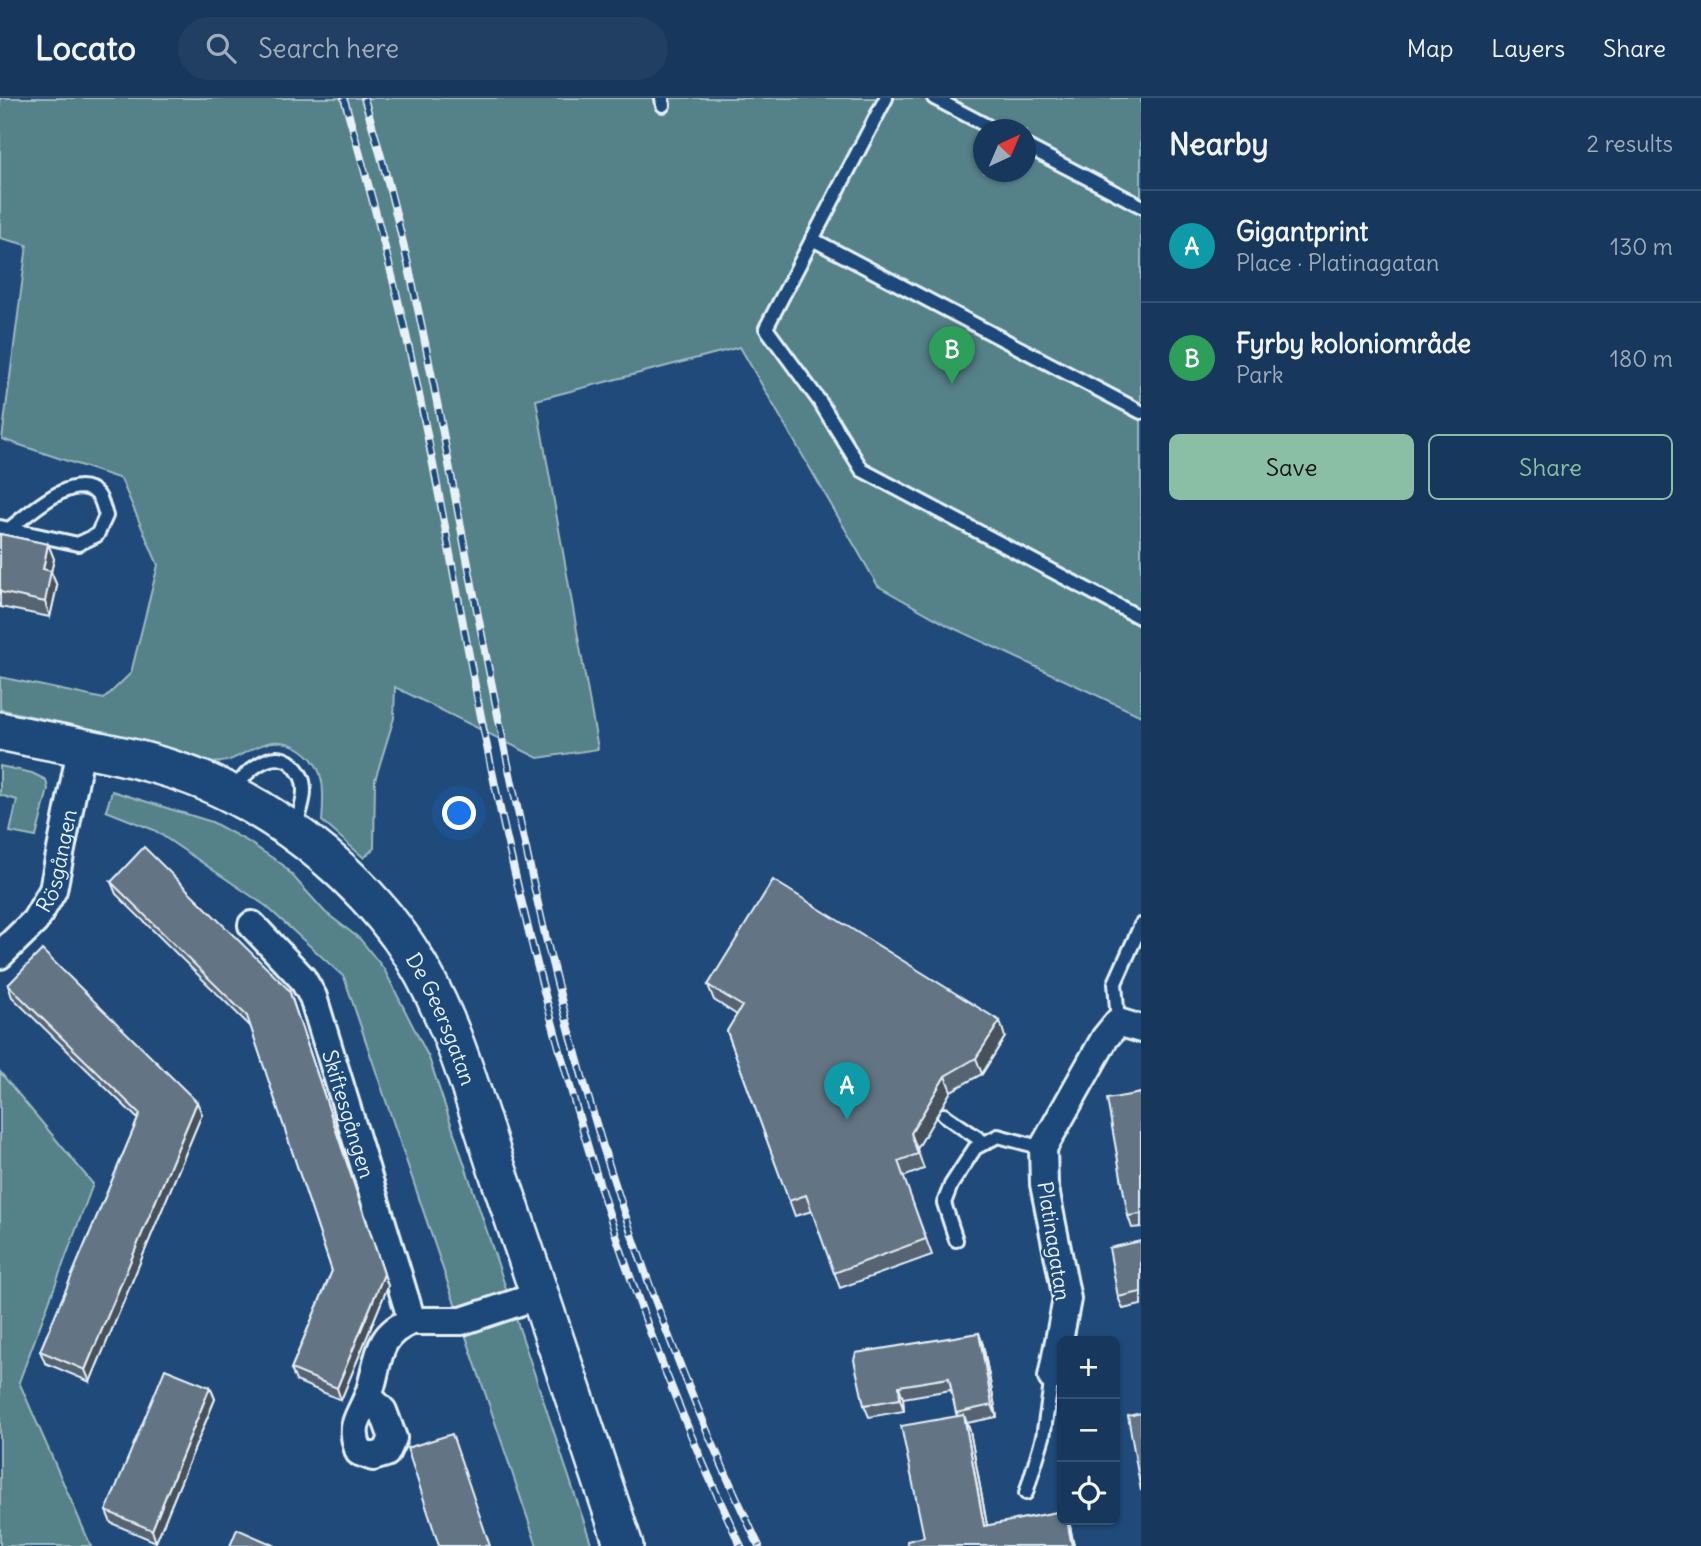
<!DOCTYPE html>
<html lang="en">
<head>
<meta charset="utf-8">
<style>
	body { margin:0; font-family:Delius,sans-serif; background:#203f62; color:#f1f3f6 }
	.controls { position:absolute; right:21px; bottom:21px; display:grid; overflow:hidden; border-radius:10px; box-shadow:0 2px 5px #0004 }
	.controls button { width:63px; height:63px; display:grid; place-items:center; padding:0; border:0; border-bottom:2px solid #365272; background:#17385c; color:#f1f3f6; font:35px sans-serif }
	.compass { position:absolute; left:973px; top:21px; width:63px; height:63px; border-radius:50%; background:#17385c; box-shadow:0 2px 5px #0004; rotate:44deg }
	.you { position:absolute; left:460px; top:716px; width:24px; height:24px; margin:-18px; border:5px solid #fff; border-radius:50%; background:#1a73e8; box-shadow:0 0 0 10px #1a73e833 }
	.badge { display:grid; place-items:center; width:46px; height:46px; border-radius:50%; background:#8abfa5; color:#fff; font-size:23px; font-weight:700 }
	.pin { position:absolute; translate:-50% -58px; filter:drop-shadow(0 2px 4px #0008) }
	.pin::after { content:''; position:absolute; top:37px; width:24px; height:21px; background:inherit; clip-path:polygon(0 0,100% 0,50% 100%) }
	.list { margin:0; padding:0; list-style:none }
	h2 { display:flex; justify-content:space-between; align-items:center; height:91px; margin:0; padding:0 28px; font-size:30px }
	h2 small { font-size:23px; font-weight:400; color:#9eacbb }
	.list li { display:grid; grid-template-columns:46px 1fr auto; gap:21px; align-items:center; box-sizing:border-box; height:112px; padding:0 28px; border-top:2px solid #365272 }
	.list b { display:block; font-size:26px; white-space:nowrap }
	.list p { margin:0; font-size:23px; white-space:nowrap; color:#9eacbb }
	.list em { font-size:23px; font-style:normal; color:#9eacbb }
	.actions { display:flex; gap:14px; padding:21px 28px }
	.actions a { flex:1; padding:16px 0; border:2px solid #8abfa5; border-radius:10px; text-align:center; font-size:24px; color:#8abfa5 }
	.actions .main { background:#8abfa5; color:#111 }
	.icon { flex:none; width:38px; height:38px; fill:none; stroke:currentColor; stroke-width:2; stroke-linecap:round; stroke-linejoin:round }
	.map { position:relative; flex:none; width:1141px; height:1448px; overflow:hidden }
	header { display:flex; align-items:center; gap:42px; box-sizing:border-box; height:98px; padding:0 35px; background:#17385c; border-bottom:2px solid #365272 }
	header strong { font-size:33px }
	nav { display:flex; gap:38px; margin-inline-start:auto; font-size:24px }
	.search { width:490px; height:63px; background:#203f62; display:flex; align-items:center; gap:18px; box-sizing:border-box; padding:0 24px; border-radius:38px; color:#9eacbb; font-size:26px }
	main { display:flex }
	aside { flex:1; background:#17385c }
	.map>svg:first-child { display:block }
	.green { fill:#548189; stroke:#9eb9c0; stroke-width:2; fill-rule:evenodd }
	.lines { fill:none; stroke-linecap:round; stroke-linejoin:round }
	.service-casing { stroke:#e8f1f8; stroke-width:18 }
	.minor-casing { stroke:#e8f1f8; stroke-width:32 }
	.secondary-casing { stroke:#e8f1f8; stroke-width:42 }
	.service { stroke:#1f4a7a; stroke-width:12 }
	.minor { stroke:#1f4a7a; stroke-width:26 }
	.secondary { stroke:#1f4a7a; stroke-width:37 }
	.rail-casing { stroke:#e8f1f8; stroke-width:8 }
	.rail { stroke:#1f4a7a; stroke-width:5; stroke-dasharray:16; stroke-linecap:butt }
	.wall { fill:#566472; stroke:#e8f1f8; stroke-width:2 }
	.shaded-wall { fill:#46515c; stroke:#e8f1f8; stroke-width:2 }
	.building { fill:#647484; stroke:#e8f1f8; stroke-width:2 }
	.labels { text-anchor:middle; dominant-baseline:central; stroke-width:5; stroke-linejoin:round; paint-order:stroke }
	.street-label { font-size:21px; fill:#e8f1f8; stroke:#1f4a7a }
</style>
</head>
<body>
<header>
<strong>Locato</strong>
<div class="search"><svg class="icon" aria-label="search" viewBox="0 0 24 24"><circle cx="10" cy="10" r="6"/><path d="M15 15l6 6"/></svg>Search here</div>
<nav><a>Map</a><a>Layers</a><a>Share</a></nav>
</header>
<main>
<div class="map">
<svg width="1141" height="1448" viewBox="0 0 1141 1448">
	<rect width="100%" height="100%" fill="#1f4a7a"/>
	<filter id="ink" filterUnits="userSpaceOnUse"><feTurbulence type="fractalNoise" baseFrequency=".0143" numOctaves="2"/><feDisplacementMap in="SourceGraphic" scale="14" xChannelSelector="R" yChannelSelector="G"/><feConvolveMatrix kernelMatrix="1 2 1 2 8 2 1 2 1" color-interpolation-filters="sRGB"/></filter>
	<g filter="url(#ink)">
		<!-- green -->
		<g class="green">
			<path d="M 0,0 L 1141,0 L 1141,618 L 949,528 L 878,488 L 740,249 L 536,302 L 598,651 L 538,660 L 395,589 L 394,620 L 375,682 L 374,750 L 364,760 L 322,723 C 324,696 327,668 300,651 C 262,627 242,670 209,664 C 190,660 171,650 152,645 C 102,633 51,623 0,611 L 0,579 L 104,601 L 131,575 L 158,467 L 121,381 L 2,341 L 27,147 L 0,140 ZM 984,32 L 1026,32 L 1026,74 L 984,74 Z"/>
			<polygon points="0,668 32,675 46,682 48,691 36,739 10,734 17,702 0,697"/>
			<polygon points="112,693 212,724 247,743 283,767 325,814 360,841 384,871 429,960 592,1448 537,1448 344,879 266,808 154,732 106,713"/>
			<polygon points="0,974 93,1086 19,1284 91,1448 0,1448"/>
		</g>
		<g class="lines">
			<!-- service casing -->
			<g class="service-casing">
				<g id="service">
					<polyline points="662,0 663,7"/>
					<polyline points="886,0 766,230 820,304 862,372 1141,520"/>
					<polyline points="934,0 995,32"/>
					<polyline points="1026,48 1141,108"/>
					<polyline points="812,141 1141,314"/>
					<path d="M 0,429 L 78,446 L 97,437 L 106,418 C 104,412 102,402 98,397 C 75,371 28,417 9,431"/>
					<path d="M 233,692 C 248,671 281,640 301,678 C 309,693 299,716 295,731"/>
					<polyline points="1118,924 1115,885 1141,827"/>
					<polyline points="944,1017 985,1045"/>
					<polyline points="956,1142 944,1105 951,1087 975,1050 998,1038 1043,1050"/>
					<polyline points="1026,1395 1043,1339 1052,1279"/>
				</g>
			</g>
			<!-- minor casing -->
			<g class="minor-casing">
				<g id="minor">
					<path id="s1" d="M 252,827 L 302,880 L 313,899 L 412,1223 L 462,1223 L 540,1197"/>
					<path id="s2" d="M 0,857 L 35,823 L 53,792 L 81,651"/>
					<polyline points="1052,1279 1067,1201 1044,1086 1043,1050 1105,940 1118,924 1141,931"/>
					<path d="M 368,1298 L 383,1313 L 393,1340 L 386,1355 L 373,1359 L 359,1354 C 349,1326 358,1323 368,1298 C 380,1267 373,1237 412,1223"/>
				</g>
			</g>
			<!-- secondary casing -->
			<g class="secondary-casing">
				<g id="secondary">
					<path id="s3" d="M 0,633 C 76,650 162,659 232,696 C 296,729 358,780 401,840 C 449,908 471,993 497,1071 C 540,1197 582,1322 624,1448"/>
				</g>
			</g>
			<!-- service -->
			<use href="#service" class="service"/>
			<!-- minor -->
			<use href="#minor" class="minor"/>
			<!-- secondary -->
			<use href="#secondary" class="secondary"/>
			<!-- rail casing -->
			<g class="rail-casing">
				<g id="rail">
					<path d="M 344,0 C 367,80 389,161 407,241 C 445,409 469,579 508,746 C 563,986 634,1226 741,1448"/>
					<path d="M 364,0 C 404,130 430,265 455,398 C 477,514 500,631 525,746 C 575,987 653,1226 759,1448"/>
				</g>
			</g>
			<!-- rail -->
			<use href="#rail" class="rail"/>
		</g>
		<!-- wall -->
		<g class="wall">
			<polygon points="0,436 48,446 54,461 51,474 57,488 50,519 0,509"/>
			<polygon points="111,784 289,892 388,1188 341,1302 296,1283 291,1271 332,1173 251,929 116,796"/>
			<polygon points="8,887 202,1016 90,1284 45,1265 40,1253 138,1021 12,899"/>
			<polygon points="708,887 1005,939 982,976 951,993 917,1051 924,1071 903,1079 932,1157 840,1190 812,1113 795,1118 727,933 737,917 714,902"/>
			<polygon points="1141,995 1141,1129 1132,1130 1128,1118"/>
			<polygon points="1141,1143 1141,1207 1123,1211 1118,1199"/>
			<polygon points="979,1235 983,1247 997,1319 967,1325 970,1333 987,1427 1070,1428 1074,1448 908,1448 924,1439 957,1318 951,1292 903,1300 904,1313 869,1319 864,1307"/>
			<polygon points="210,1289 215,1301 156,1444 111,1425 106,1413"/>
		</g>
		<!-- shaded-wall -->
		<g class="shaded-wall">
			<polygon points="48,446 54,461 51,474 57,488 50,519 45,504 43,471"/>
			<polygon points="289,892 388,1188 341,1302 337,1290 384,1176"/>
			<polygon points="1000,923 1005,939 982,976 976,960"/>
			<polygon points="945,978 951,993 917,1051 911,1035"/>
			<polygon points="197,1004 202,1016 90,1284 85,1272"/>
			<polygon points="979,1235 983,1247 997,1319 992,1307"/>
			<polygon points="899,1288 903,1300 904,1313 900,1301"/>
			<polygon points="210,1289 215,1301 156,1444 152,1432"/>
			<polygon points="964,1317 970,1333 990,1444 984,1428"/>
			<polygon points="1067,1422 1068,1422 1070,1428 1074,1448 1072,1448"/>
		</g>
		<!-- building -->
		<g class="building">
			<polygon points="0,436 48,446 43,471 51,473 45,504 0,494"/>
			<polygon points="144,749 289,892 384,1176 337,1290 291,1271 332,1173 247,918 111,784"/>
			<polygon points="773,782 1000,923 976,960 945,978 911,1035 918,1056 898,1063 926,1141 834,1175 806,1097 789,1103 727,933 742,908 708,887"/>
			<polygon points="42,852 197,1004 85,1272 40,1253 140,1016 8,887"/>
			<polygon points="1141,995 1141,1116 1128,1118 1107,1001"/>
			<polygon points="1141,1143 1141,1194 1118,1199 1109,1150"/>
			<polygon points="979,1235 992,1307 956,1315 949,1280 899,1288 900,1301 864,1307 854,1262 856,1255"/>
			<polygon points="165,1271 210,1289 152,1432 106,1413"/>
			<polygon points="1141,1315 1141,1393 1128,1318"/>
			<polygon points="964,1317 984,1428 1062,1413 1062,1422 1067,1422 1072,1448 908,1448 907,1443 924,1439 901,1328"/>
			<polygon points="452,1336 490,1448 439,1448 407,1350"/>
			<polygon points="237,1431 276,1448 230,1448"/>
		</g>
	</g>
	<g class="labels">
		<!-- street labels -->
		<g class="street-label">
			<text stroke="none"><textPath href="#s2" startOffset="114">Rösgången</textPath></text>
			<text stroke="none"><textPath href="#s3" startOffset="556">De Geersgatan</textPath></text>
			<text stroke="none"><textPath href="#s1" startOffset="217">Skiftesgången</textPath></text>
			<text transform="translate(1054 1143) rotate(81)">Platinagatan</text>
		</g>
	</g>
</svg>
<div class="controls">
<button>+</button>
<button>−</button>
<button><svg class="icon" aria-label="locate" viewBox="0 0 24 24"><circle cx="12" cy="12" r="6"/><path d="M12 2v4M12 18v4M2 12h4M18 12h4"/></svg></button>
</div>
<svg class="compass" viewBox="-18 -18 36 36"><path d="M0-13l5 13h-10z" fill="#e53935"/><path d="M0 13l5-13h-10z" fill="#9eacbb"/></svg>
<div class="you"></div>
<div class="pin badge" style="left:847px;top:1022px;background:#0f9aa8">A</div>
<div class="pin badge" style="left:952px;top:286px;background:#2e9e5b">B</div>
</div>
<aside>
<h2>Nearby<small>2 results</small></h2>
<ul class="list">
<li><span class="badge" style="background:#0f9aa8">A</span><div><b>Gigantprint</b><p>Place · Platinagatan</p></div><em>130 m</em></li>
<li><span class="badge" style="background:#2e9e5b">B</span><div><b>Fyrby koloniområde</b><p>Park</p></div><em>180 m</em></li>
</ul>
<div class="actions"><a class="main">Save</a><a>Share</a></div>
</aside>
</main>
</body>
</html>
